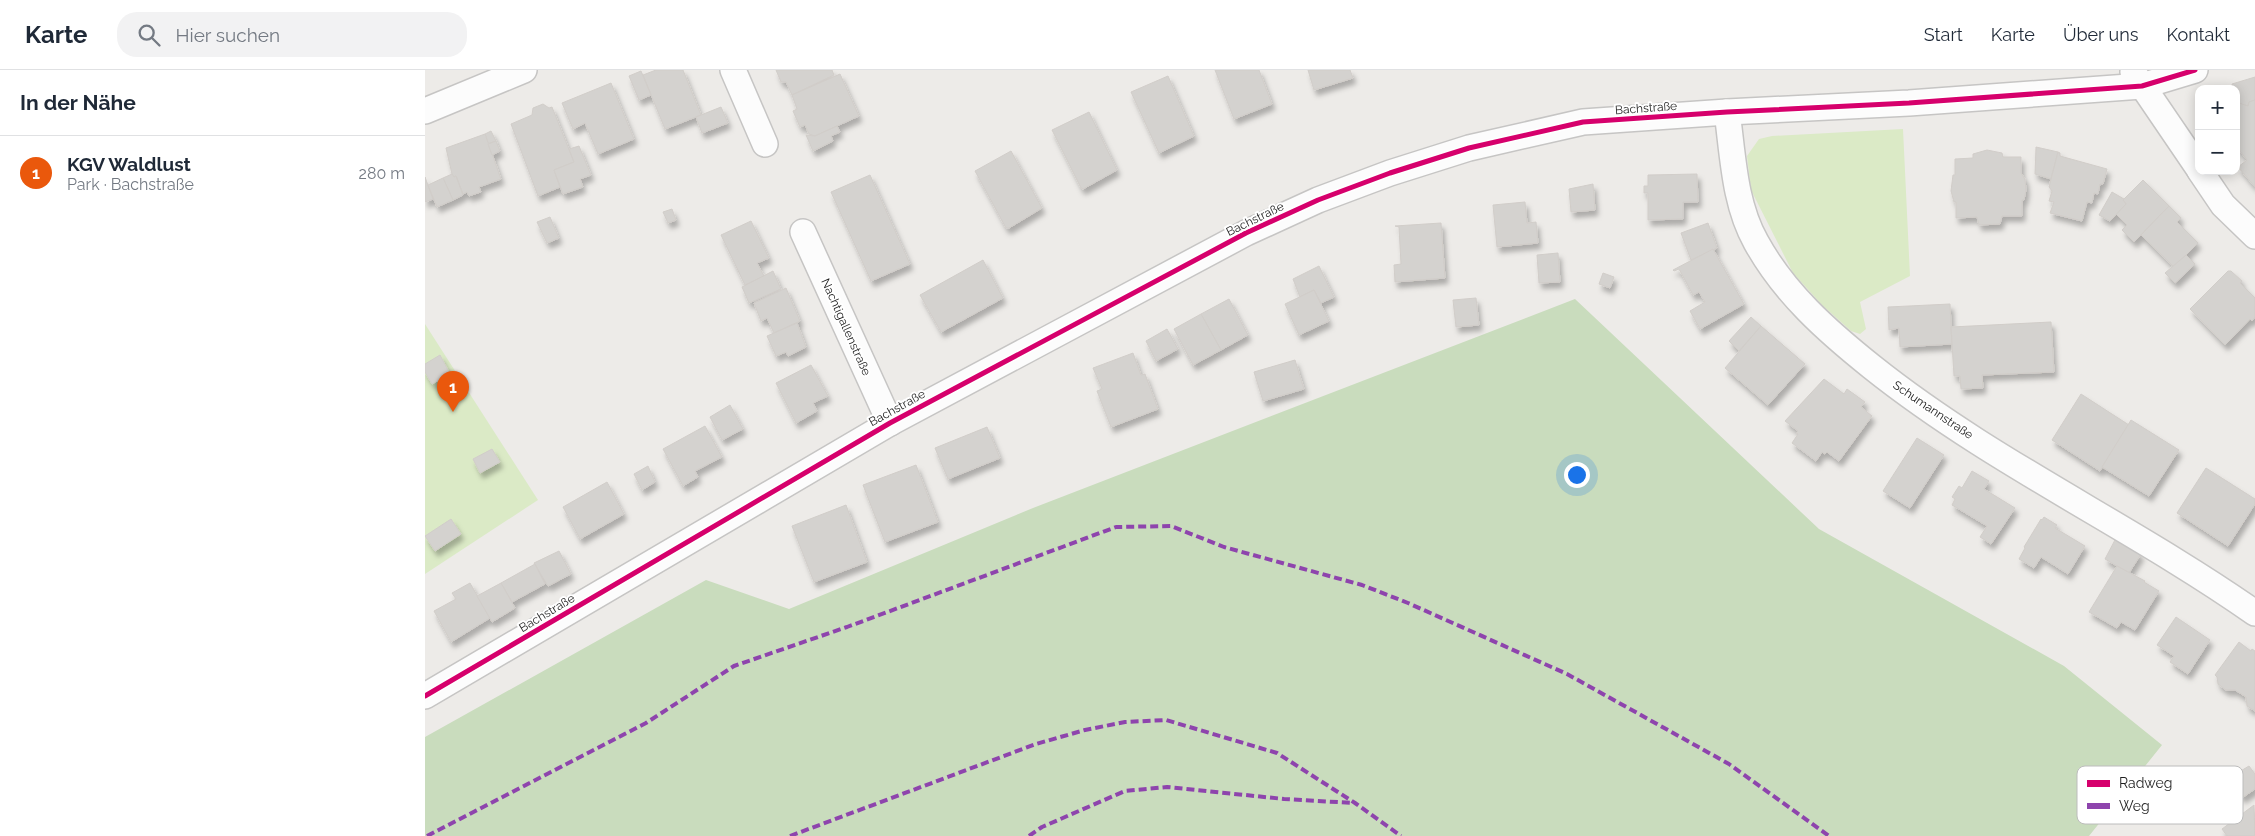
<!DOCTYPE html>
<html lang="de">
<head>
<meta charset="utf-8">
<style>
	body { margin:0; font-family:Raleway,sans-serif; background:#f2f2f3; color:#1f2937 }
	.controls { position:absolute; right:15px; top:15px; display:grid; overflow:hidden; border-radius:10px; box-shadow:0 2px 12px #0003 }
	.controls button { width:45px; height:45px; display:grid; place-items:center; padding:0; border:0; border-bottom:1px solid #e0e1e3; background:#fff; color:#1f2937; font:25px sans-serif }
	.you { position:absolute; left:1151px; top:404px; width:18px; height:18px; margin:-12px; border:4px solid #fff; border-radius:50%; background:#1a73e8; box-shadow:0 0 0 8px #1a73e833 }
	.badge { display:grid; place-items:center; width:32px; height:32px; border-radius:50%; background:#ea580c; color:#fff; font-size:16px; font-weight:700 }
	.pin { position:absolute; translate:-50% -41px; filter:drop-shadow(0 1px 2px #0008) }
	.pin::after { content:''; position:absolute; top:26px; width:18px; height:15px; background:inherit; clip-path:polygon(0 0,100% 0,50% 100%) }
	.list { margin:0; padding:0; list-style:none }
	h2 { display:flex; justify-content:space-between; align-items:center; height:65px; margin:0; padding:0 20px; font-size:21px }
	h2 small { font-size:16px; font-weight:400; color:#747a83 }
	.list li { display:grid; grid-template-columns:32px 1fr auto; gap:15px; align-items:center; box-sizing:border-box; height:75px; padding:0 20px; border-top:1px solid #e0e1e3 }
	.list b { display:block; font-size:19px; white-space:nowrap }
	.list p { margin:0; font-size:16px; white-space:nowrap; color:#747a83 }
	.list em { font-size:16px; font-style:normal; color:#747a83 }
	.icon { flex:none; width:28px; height:28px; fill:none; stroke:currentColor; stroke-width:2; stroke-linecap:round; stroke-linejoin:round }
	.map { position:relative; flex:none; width:1830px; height:766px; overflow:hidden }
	header { display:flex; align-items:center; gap:30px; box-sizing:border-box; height:70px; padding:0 25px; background:#fff; border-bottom:1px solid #e0e1e3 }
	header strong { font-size:24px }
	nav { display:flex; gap:28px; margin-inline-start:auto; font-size:18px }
	.search { width:350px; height:45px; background:#f2f2f3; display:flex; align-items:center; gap:12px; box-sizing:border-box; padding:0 18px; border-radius:20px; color:#747a83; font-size:19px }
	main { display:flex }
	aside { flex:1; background:#fff }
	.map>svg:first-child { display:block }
	.grass { fill:#dbeac6 }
	.forest { fill:#c9dcbd }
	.building { fill:#d4d2cf; stroke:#d1cdc9; filter:url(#shadow) }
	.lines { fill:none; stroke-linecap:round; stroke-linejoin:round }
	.minor-casing { stroke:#c6c5c4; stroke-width:28 }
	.minor { stroke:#fcfcfc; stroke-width:25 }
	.quiet { stroke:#8e44ad; stroke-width:4; stroke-dasharray:8 4; stroke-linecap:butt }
	.cycleway-casing { stroke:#fff; stroke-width:8 }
	.cycleway { stroke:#d6006c; stroke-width:5 }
	.labels { text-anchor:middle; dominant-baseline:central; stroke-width:4; stroke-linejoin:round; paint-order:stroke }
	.street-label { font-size:12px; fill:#1f1f1f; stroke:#fff }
	.key { fill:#fff; stroke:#bcbcbc; stroke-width:1 }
	.key-label { font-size:14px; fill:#1f1f1f }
</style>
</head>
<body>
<header>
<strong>Karte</strong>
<div class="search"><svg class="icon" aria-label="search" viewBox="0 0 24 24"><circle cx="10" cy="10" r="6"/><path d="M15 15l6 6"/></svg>Hier suchen</div>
<nav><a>Start</a><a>Karte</a><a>Über uns</a><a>Kontakt</a></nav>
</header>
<main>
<aside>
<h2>In der Nähe<small></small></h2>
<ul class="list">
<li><span class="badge">1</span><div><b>KGV Waldlust</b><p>Park · Bachstraße</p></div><em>280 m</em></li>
</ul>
</aside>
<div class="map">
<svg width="1830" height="766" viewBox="0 0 1830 766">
	<defs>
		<filter id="shadow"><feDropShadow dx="3" dy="5.5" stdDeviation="2.5" flood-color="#0004"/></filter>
	</defs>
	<rect width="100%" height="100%" fill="#edebe8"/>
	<!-- grass -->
	<g class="grass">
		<polygon points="1478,59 1485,206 1435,232 1441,259 1435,264 1426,261 1397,235 1368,203 1326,120 1322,86 1334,69 1347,66"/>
		<polygon points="0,254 113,430 0,504"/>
	</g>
	<!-- forest -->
	<polygon class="forest" points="1150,229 1394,459 1639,596 1737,675 1664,766 0,766 0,667 281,510 364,539 608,438"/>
	<!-- building -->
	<g class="building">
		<polygon points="231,0 258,0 276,45 240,59 218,5"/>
		<polygon points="351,0 407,0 409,5 367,25 361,12 356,12"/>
		<polygon points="790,0 834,0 847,34 809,49"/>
		<polygon points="883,0 925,0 928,8 889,20"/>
		<polygon points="216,1 226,25 214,30 204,6"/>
		<polygon points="415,4 434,46 390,66 384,64 380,55 375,57 368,41 372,39 367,25"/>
		<polygon points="743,6 769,66 734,83 706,22"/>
		<polygon points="1830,7 1830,30 1824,32 1823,36 1812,33 1811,19 1808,19 1807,14"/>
		<polygon points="186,13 209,69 173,84 160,53 148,59 137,33"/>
		<polygon points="1830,30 1830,117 1813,97 1822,90 1811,76 1811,32 1823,36 1824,32"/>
		<polygon points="118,34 124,38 127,37 149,92 129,100 135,117 113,126 86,54 107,45 108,38"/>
		<polygon points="296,37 303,53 277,63 271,47"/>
		<polygon points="664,42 692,100 658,119 656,118 627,60"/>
		<polygon points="412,56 415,62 406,66 408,71 388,81 381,65 390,66"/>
		<polygon points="66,61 71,71 63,74 60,64"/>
		<polygon points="60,64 76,109 54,117 56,122 44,126 42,122 38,124 31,106 29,107 27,104 21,78"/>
		<polygon points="71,71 75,81 67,85 63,74"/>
		<polygon points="154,76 166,105 155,109 158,117 138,124 129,100 149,92 144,79"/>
		<polygon points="1611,77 1633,82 1626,109 1610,104"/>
		<polygon points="1562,80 1577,83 1578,87 1596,87 1596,103 1600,109 1601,120 1599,130 1597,130 1597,146 1577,146 1575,154 1554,155 1552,147 1531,148 1531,132 1529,132 1526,121 1528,105 1530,105 1530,89 1548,88 1548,84"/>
		<polygon points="586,81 617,138 584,158 581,158 550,101"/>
		<polygon points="1633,82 1635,83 1635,86 1682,99 1678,114 1675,114 1673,124 1669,123 1667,133 1662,132 1657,151 1625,143 1629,132 1624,131 1627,121 1624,117"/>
		<polygon points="27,104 29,107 31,106 38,125 28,130 18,108"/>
		<polygon points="1272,104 1273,132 1258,132 1258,149 1223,150 1223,123 1219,123 1219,116 1223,116 1223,105"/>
		<polygon points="445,105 485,194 446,211 406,122"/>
		<polygon points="0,107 8,129 0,132"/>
		<polygon points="18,108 28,130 12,137 3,115"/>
		<polygon points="1718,110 1744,136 1709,172 1697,160 1702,155 1691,144 1701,134 1698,130"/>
		<polygon points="1168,114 1170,140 1146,142 1144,119"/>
		<polygon points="1687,122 1699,129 1698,130 1701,134 1685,151 1674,145"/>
		<polygon points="1100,132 1102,153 1111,152 1113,173 1072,177 1068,135"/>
		<polygon points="1744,136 1756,148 1752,152 1773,173 1749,197 1716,165"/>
		<polygon points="247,139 251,150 243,153 238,142"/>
		<polygon points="125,147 134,168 122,173 112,152"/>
		<polygon points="326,151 344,188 332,193 339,206 320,215 296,165"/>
		<polygon points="1016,153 1020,208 970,212 969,195 976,194 974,157 970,156"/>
		<polygon points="1283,153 1292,178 1266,190 1256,163"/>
		<polygon points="1288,179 1319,234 1275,259 1265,241 1280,232 1274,222 1268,225 1254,199 1249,201 1248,200"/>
		<polygon points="1133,183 1135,212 1114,213 1112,185"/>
		<polygon points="1761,185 1770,194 1750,213 1740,203"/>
		<polygon points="558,190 578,228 516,262 495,225"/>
		<polygon points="894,196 909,227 896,233 889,220 875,227 868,209"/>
		<polygon points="348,201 356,219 324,233 317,217"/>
		<polygon points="1803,201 1806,201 1817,211 1815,213 1830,228 1830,247 1827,251 1825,249 1800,275 1765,239"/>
		<polygon points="1178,203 1189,207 1185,218 1174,214"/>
		<polygon points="361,218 375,251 349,263 342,248 336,251 329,233"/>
		<polygon points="889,220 904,251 874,265 860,234"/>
		<polygon points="1051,228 1054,255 1031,257 1028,230"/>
		<polygon points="804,229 823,265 796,280 776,244"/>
		<polygon points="1525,234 1527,274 1475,277 1474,258 1464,260 1463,237"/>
		<polygon points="776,244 796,280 768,295 749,259"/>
		<polygon points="1326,247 1336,256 1314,281 1304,271"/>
		<polygon points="1626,252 1629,302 1557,305 1558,318 1536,319 1535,306 1529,306 1526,257"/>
		<polygon points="372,253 381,277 363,286 361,282 351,286 342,266"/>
		<polygon points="1336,256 1380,294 1343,335 1300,298"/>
		<polygon points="742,259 753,279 731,291 721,271"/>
		<polygon points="708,283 716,305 720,304 733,339 686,357 672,321 677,319 668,298"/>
		<polygon points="15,285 25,304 7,314 0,302 0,294"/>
		<polygon points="870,290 879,319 838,331 829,302"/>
		<polygon points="386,295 403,326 388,333 392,341 371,353 351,313"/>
		<polygon points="1399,309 1419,324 1422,319 1440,332 1436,337 1447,346 1414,391 1402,382 1400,384 1397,382 1391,391 1367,373 1373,364 1371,363 1373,361 1360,351"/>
		<polygon points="1656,324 1704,355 1675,401 1627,370"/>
		<polygon points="305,335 318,359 297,370 285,347"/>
		<polygon points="1706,350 1754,380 1724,426 1677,397"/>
		<polygon points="280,356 297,387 270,401 273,407 258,416 238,379"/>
		<polygon points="562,357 575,388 523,409 510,378"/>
		<polygon points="1492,368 1519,385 1485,438 1458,421"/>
		<polygon points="67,379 75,392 55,403 48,389"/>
		<polygon points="491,395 513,452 460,472 438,415"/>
		<polygon points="223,396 230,412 217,420 209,404"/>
		<polygon points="1781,398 1830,429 1830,434 1803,476 1752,443"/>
		<polygon points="1547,401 1564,411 1559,419 1590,438 1566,474 1555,467 1562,456 1527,435 1530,429 1527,427 1534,416 1537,418"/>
		<polygon points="182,412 199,444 155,469 138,437"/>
		<polygon points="421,435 442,492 389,512 367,456"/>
		<polygon points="1619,447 1632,455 1630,458 1660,476 1643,504 1616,487 1609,498 1594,489 1600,478 1599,477 1616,449 1617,450"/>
		<polygon points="26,449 36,464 10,481 0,466"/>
		<polygon points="1691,468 1716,484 1704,503 1680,489"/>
		<polygon points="134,481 146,504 123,516 109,493"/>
		<polygon points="110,494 120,514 87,532 76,513"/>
		<polygon points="1692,496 1720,511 1719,512 1734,521 1710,560 1696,552 1692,558 1664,542"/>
		<polygon points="45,513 65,548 26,572 9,541 31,529 27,523"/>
		<polygon points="76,513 90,538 67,552 52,526"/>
		<polygon points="1751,547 1785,570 1763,604 1745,592 1749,586 1732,575"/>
		<polygon points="1814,572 1826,581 1827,579 1830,581 1830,641 1822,636 1821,627 1810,620 1801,620 1793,614 1792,607 1790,605"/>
		<polygon points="1824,696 1830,704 1830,719 1817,728 1804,708"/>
		<polygon points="1829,735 1830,766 1802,766 1797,759"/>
	</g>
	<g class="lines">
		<!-- minor casing -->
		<g class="minor-casing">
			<g id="minor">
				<polyline points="308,0 340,74"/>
				<polyline points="1708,2 1774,99"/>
				<polyline points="0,41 99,0"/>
				<path d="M 1302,42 C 1308,85 1309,133 1331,172 C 1359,223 1402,261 1447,297 C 1566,392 1706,456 1830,543"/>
				<polyline points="1775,101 1798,135 1830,166"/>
				<polyline points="378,162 465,353"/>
				<polyline points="0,626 465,353 821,163 893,130 965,103 1044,78 1158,52 1302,42 1484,33 1717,16 1770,0"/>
			</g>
		</g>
		<!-- minor -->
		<use href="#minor" class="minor"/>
		<!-- quiet -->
		<g class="quiet">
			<polyline points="2,766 221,653 309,596 422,557 691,457 746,456 799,477 937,515 983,533 1142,604 1304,694 1404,766"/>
			<polyline points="365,766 611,674 660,660 700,652 741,650 852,683 930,733 976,766"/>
			<polyline points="604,766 617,757 700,721 742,717 859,729 928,733"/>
		</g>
		<!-- cycleway casing -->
		<g class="cycleway-casing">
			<polyline id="cycleway" points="0,626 465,353 821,163 893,130 965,103 1044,78 1158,52 1302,42 1484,33 1717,16 1770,0"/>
		</g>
		<!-- cycleway -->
		<use href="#cycleway" class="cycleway"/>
	</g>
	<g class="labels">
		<!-- street labels -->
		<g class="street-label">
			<text transform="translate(1221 38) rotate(-4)">Bachstraße</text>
			<text transform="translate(830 149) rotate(-26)">Bachstraße</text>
			<text transform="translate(421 257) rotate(66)">Nachtigallenstraße</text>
			<text transform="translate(472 338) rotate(-29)">Bachstraße</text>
			<text transform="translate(1508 340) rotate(34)">Schumannstraße</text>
			<text transform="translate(122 543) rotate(-31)">Bachstraße</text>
		</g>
	</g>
	<!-- legend -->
	<rect x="1652" y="696" width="166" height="58" rx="8" class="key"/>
	<rect x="1662" y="710" width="23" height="7" fill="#d6006c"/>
	<rect x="1662" y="733" width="23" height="6" fill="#8e44ad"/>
	<g class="key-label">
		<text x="1694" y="718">Radweg</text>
		<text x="1694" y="741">Weg</text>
	</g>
</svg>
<div class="controls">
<button>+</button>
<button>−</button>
</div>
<div class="you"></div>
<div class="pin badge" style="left:28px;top:342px">1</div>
</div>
</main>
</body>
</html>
